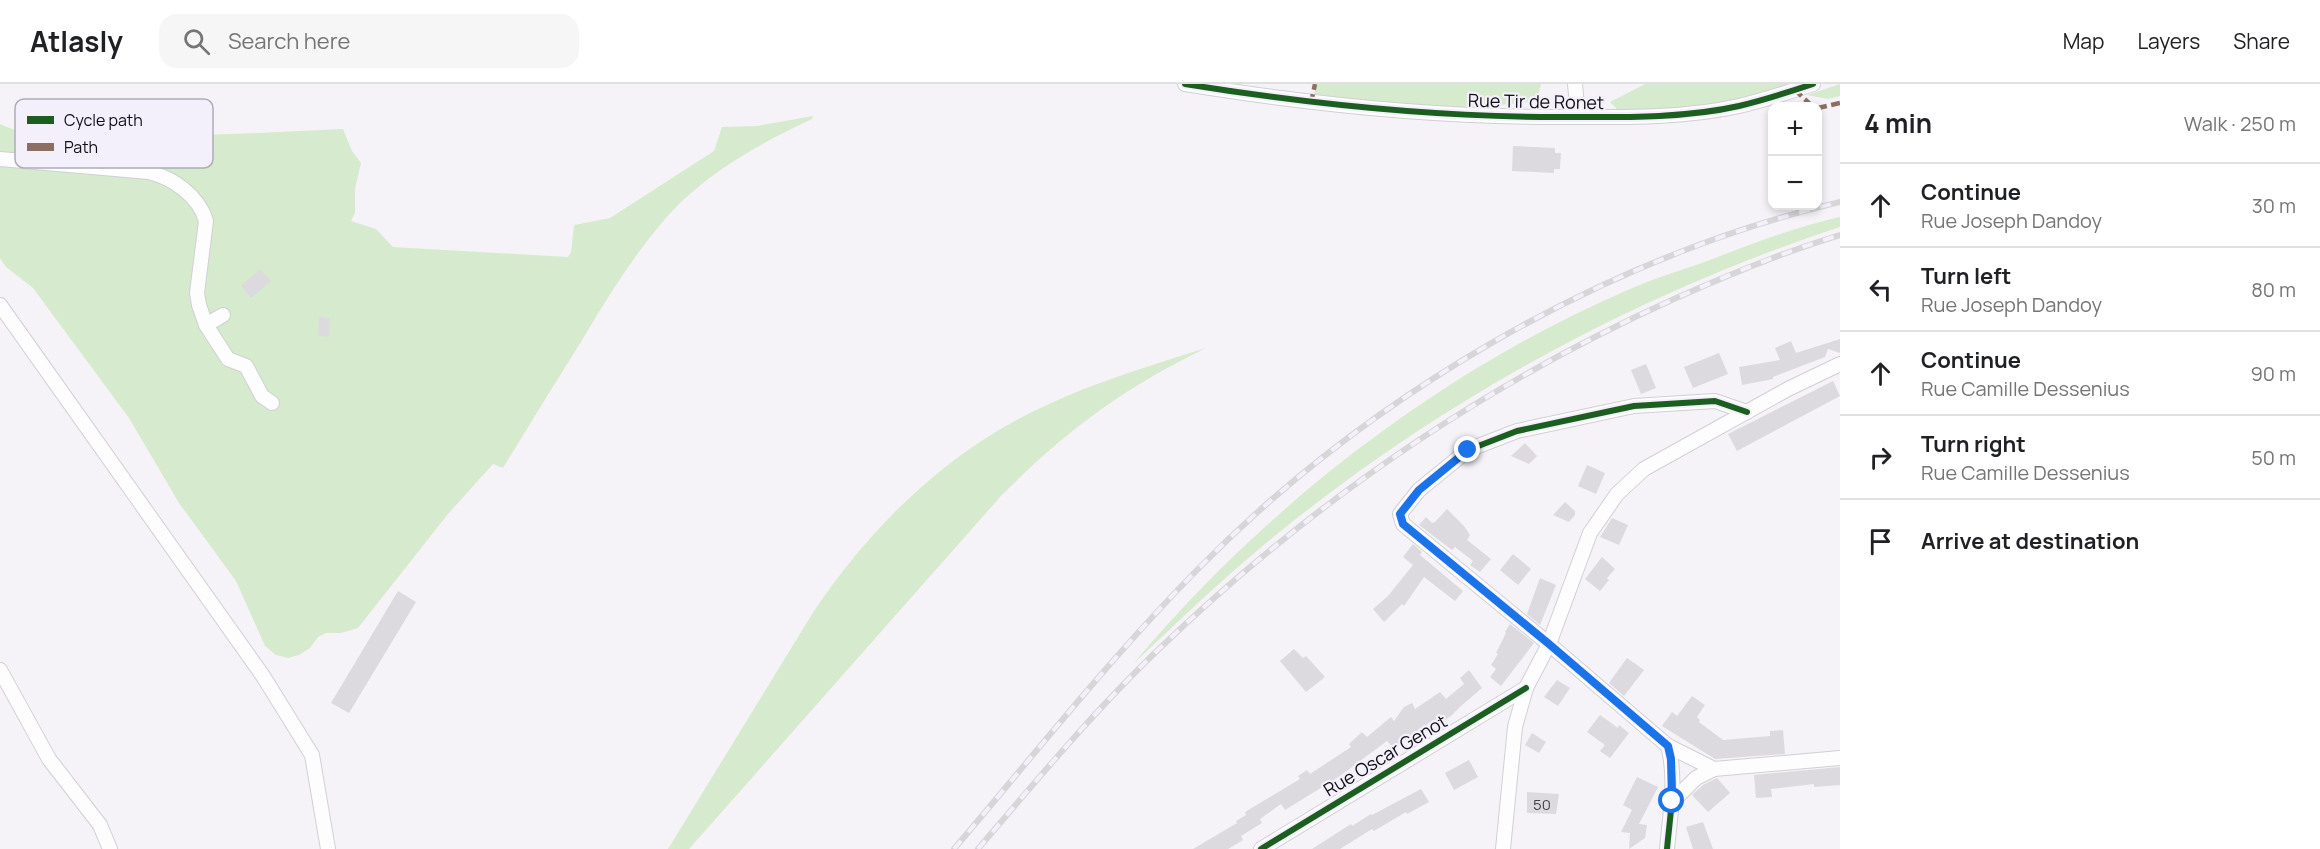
<!DOCTYPE html>
<html lang="en">
<head>
<meta charset="utf-8">
<style>
	body { margin:0; font-family:Manrope,sans-serif; background:#f6f6f6; color:#202124 }
	.controls { position:absolute; right:18px; top:18px; display:grid; overflow:hidden; border-radius:12px; box-shadow:0 3px 9px #0003 }
	.controls button { width:54px; height:54px; display:grid; place-items:center; padding:0; border:0; border-bottom:2px solid #e0e0e0; background:#fff; color:#202124; font:30px sans-serif }
	.stop { position:absolute; width:18px; height:18px; margin:-14px; border:4px solid #1a73e8; border-radius:50%; background:#fff }
	.stop.end { background:#1a73e8; border-color:#fff; box-shadow:0 2px 6px #0008 }
	.list { margin:0; padding:0; list-style:none }
	h2 { display:flex; justify-content:space-between; align-items:center; height:78px; margin:0; padding:0 24px; font-size:26px }
	h2 small { font-size:20px; font-weight:400; color:#757577 }
	.list li { display:grid; grid-template-columns:39px 1fr auto; gap:18px; align-items:center; box-sizing:border-box; height:84px; padding:0 24px; border-top:2px solid #e0e0e0 }
	.list b { display:block; font-size:22px; white-space:nowrap }
	.list p { margin:0; font-size:20px; white-space:nowrap; color:#757577 }
	.list em { font-size:20px; font-style:normal; color:#757577 }
	.icon { flex:none; width:33px; height:33px; fill:none; stroke:currentColor; stroke-width:2; stroke-linecap:round; stroke-linejoin:round }
	.map { position:relative; flex:none; width:1840px; height:765px; overflow:hidden }
	header { display:flex; align-items:center; gap:36px; box-sizing:border-box; height:84px; padding:0 30px; background:#fff; border-bottom:2px solid #e0e0e0 }
	header strong { font-size:28px }
	nav { display:flex; gap:33px; margin-inline-start:auto; font-size:21px }
	.search { width:420px; height:54px; background:#f6f6f6; display:flex; align-items:center; gap:15px; box-sizing:border-box; padding:0 21px; border-radius:18px; color:#757577; font-size:22px }
	main { display:flex }
	aside { flex:1; background:#fff }
	.map>svg:first-child { display:block }
	.green { fill:#d6ebcd }
	.building { fill:#dcdade }
	.lines { fill:none; stroke-linecap:round; stroke-linejoin:round }
	.minor-casing { stroke:#d1cfd4; stroke-width:16 }
	.minor { stroke:#fefdfe; stroke-width:14 }
	.rail-casing { stroke:#d6d5d7; stroke-width:6 }
	.rail { stroke:#f4f0fb; stroke-width:4; stroke-dasharray:11; stroke-linecap:butt }
	.quiet { stroke:#8d6e63; stroke-width:4.5; stroke-dasharray:9 4.5; stroke-linecap:butt }
	.cycleway-casing { stroke:#f4f0fb; stroke-width:10 }
	.cycleway { stroke:#1b5e20; stroke-width:6 }
	.route { stroke:#1a73e8; stroke-width:8 }
	.labels { text-anchor:middle; dominant-baseline:central; stroke-width:4.5; stroke-linejoin:round; paint-order:stroke }
	.number-label { font-size:15px; fill:#424144 }
	.street-label { font-size:18px; fill:#0f0e11; stroke:#f4f0fb }
	.key { fill:#f4f0fb; stroke:#afacb5; stroke-width:1.5 }
	.key-label { font-size:16px; fill:#0f0e11 }
</style>
</head>
<body>
<header>
<strong>Atlasly</strong>
<div class="search"><svg class="icon" aria-label="search" viewBox="0 0 24 24"><circle cx="10" cy="10" r="6"/><path d="M15 15l6 6"/></svg>Search here</div>
<nav><a>Map</a><a>Layers</a><a>Share</a></nav>
</header>
<main>
<div class="map">
<svg width="1840" height="765" viewBox="0 0 1840 765">
	<rect width="100%" height="100%" fill="#f5f3f8"/>
	<!-- green -->
	<g class="green">
		<polygon points="1317,0 1541,0 1537,17 1424,29 1311,19"/>
		<polygon points="1645,0 1813,0 1738,22 1624,32 1610,18"/>
		<polygon points="1840,0 1840,12 1828,15 1807,11"/>
		<path d="M 813,32 L 812,35 C 765,57 717,83 679,120 C 641,159 612,206 584,253 C 557,296 530,340 503,384 L 493,380 L 448,430 L 358,544 L 341,549 L 326,549 L 318,553 L 310,564 L 299,571 L 288,574 L 276,571 L 265,562 L 236,497 L 179,419 L 129,334 L 33,204 L 6,183 L 0,174 L 0,40 C 23,52 51,49 77,50 C 166,55 254,49 343,45 L 352,67 L 361,79 L 355,105 L 355,129 L 351,137 L 376,145 L 393,163 L 568,173 L 571,168 L 574,141 L 610,134 L 714,67 L 722,43 L 757,42 Z"/>
		<path d="M 1840,133 L 1840,143 C 1631,212 1434,320 1265,460 C 1219,498 1177,539 1134,579 C 1268,419 1449,280 1642,200 C 1664,191 1685,185 1707,177 C 1750,161 1794,143 1840,133 Z"/>
		<path d="M 1206,264 C 1124,304 1065,347 1001,412 L 689,765 L 668,765 L 814,527 C 872,441 950,364 1047,321 C 1098,297 1152,281 1206,264 Z"/>
	</g>
	<!-- building -->
	<g class="building">
		<polygon points="1513,62 1555,64 1555,69 1561,69 1560,85 1554,85 1554,89 1512,87"/>
		<polygon points="260,185 271,197 251,214 241,202"/>
		<polygon points="319,233 330,234 329,253 318,252"/>
		<polygon points="1840,255 1840,269 1828,265 1825,273 1773,293 1773,295 1742,301 1739,283 1780,276 1775,264 1791,257 1796,269"/>
		<polygon points="1719,269 1728,290 1693,304 1684,283"/>
		<polygon points="1646,280 1656,304 1641,310 1631,286"/>
		<polygon points="1833,297 1840,312 1737,367 1728,350"/>
		<polygon points="1525,359 1537,372 1529,380 1511,372"/>
		<polygon points="1587,381 1605,389 1596,410 1578,402"/>
		<polygon points="1565,418 1575,427 1575,431 1569,438 1553,431"/>
		<polygon points="1447,425 1464,442 1470,451 1467,456 1491,475 1480,488 1470,481 1473,477 1455,463 1452,466 1419,441 1426,433 1432,439 1435,438"/>
		<polygon points="1612,434 1628,441 1619,461 1600,453"/>
		<polygon points="1413,460 1422,468 1420,471 1463,507 1455,517 1424,493 1404,522 1402,520 1384,538 1373,525 1388,512 1413,481 1403,473"/>
		<polygon points="1513,470 1531,485 1518,501 1500,486"/>
		<polygon points="1602,473 1615,485 1607,494 1609,496 1600,507 1585,495"/>
		<polygon points="1540,494 1556,501 1540,541 1527,530"/>
		<polygon points="398,507 416,518 349,629 331,619"/>
		<polygon points="1510,540 1534,559 1501,602 1490,593 1496,585 1491,581 1498,570 1496,569 1506,549 1505,548"/>
		<polygon points="1294,565 1303,574 1306,572 1325,593 1306,608 1280,577"/>
		<polygon points="1627,574 1644,586 1624,612 1609,599"/>
		<polygon points="1469,586 1482,604 1461,622 1451,632 1437,642 1433,636 1394,665 1387,657 1337,694 1285,726 1281,720 1260,735 1262,739 1241,752 1243,756 1228,765 1193,765 1237,739 1236,737 1246,731 1245,728 1300,695 1298,692 1307,686 1310,690 1351,663 1349,660 1362,648 1367,653 1391,633 1394,637 1404,623 1412,619 1415,625 1440,608 1446,615 1464,600 1460,594"/>
		<polygon points="1557,596 1570,604 1558,622 1544,613"/>
		<polygon points="1692,612 1705,621 1697,633 1700,636 1699,638 1723,656 1770,652 1770,647 1783,646 1785,670 1715,675 1662,642 1672,628 1677,632"/>
		<polygon points="1600,631 1618,644 1619,641 1629,649 1610,674 1600,667 1605,661 1587,648"/>
		<polygon points="1532,649 1546,658 1539,669 1525,661"/>
		<polygon points="1469,676 1478,693 1454,706 1445,689"/>
		<polygon points="1840,683 1840,701 1814,703 1814,700 1771,705 1772,713 1756,714 1754,691"/>
		<polygon points="1637,693 1658,703 1639,740 1647,741 1645,754 1629,765 1630,749 1621,748 1632,726 1623,721"/>
		<polygon points="1717,694 1730,709 1708,728 1692,711 1703,701"/>
		<polygon points="1421,705 1429,718 1407,730 1406,728 1374,747 1372,745 1340,765 1312,765 1351,740 1352,742 1371,730 1372,731"/>
		<polygon points="1527,708 1559,710 1556,730 1527,729"/>
		<polygon points="1703,738 1713,765 1693,765 1686,743"/>
	</g>
	<g class="lines">
		<!-- minor casing -->
		<g class="minor-casing">
			<g id="minor">
				<path d="M 1185,0 C 1308,20 1432,33 1557,33 C 1615,33 1682,35 1739,22 C 1764,16 1789,8 1813,0"/>
				<polyline points="1575,0 1578,33"/>
				<path d="M 0,75 L 149,88 C 173,94 199,112 206,137 L 197,209 L 199,221 L 206,241 L 228,275 L 246,282 L 262,312 L 272,319"/>
				<polyline points="0,221 263,592 312,671 328,765"/>
				<polyline points="206,241 223,231"/>
				<polyline points="0,586 49,675 100,741 110,765"/>
				<polyline points="1668,662 1714,685"/>
				<polyline points="1672,718 1696,694 1714,685 1840,674"/>
				<polyline points="1261,765 1526,604"/>
				<polyline points="1503,765 1515,643 1526,604 1549,560 1590,449 1617,410 1644,385 1788,305 1840,280"/>
				<path d="M 1667,765 C 1670,731 1677,695 1668,662 L 1549,560 L 1403,440 L 1400,430 L 1419,406 L 1468,366 L 1517,347 L 1634,322 L 1715,317 L 1747,328"/>
			</g>
		</g>
		<!-- minor -->
		<use href="#minor" class="minor"/>
		<!-- rail casing -->
		<g class="rail-casing">
			<g id="rail">
				<path d="M 954,765 C 1033,672 1112,572 1198,485 C 1368,312 1603,174 1840,118"/>
				<path d="M 978,765 C 1036,697 1094,627 1159,565 C 1310,420 1483,301 1674,215 C 1728,191 1783,168 1840,151"/>
			</g>
		</g>
		<!-- rail -->
		<use href="#rail" class="rail"/>
		<!-- quiet -->
		<g class="quiet">
			<polyline points="1795,6 1812,22"/>
			<polyline points="1311,19 1315,0"/>
			<polyline points="1818,24 1840,19"/>
		</g>
		<!-- cycleway casing -->
		<g class="cycleway-casing">
			<g id="cycleway">
				<path d="M 1185,0 C 1308,20 1432,33 1557,33 C 1615,33 1682,35 1739,22 C 1764,16 1789,8 1813,0"/>
				<polyline points="1261,765 1526,604"/>
				<path d="M 1667,765 C 1670,731 1677,695 1668,662 L 1549,560 L 1403,440 L 1400,430 L 1419,406 L 1468,366 L 1517,347 L 1634,322 L 1715,317 L 1747,328"/>
			</g>
		</g>
		<!-- cycleway -->
		<use href="#cycleway" class="cycleway"/>
	</g>
	<g class="lines">
		<!-- route -->
		<polyline class="route" points="1468,366 1419,406 1400,430 1403,440 1549,560 1668,662 1671,675 1672,717"/>
	</g>
	<g class="labels">
		<!-- number labels -->
		<g class="number-label">
			<text x="1542" y="720">50</text>
		</g>
		<!-- street labels -->
		<g class="street-label">
			<text transform="translate(1536 17) rotate(1)">Rue Tir de Ronet</text>
			<text transform="translate(1385 671) rotate(-31)">Rue Oscar Genot</text>
		</g>
	</g>
	<!-- legend -->
	<rect x="15" y="15" width="198" height="69" rx="9" class="key"/>
	<rect x="27" y="32" width="27" height="8" fill="#1b5e20"/>
	<rect x="27" y="59" width="27" height="8" fill="#8d6e63"/>
	<g class="key-label">
		<text x="64" y="42">Cycle path</text>
		<text x="64" y="69">Path</text>
	</g>
</svg>
<div class="controls">
<button>+</button>
<button>−</button>
</div>
<div class="stop" style="left:1672px;top:717px"></div>
<div class="stop end" style="left:1468px;top:366px"></div>
</div>
<aside>
<h2>4 min<small>Walk · 250 m</small></h2>
<ul class="list">
<li><svg class="icon" aria-label="ahead" viewBox="0 0 24 24"><path d="M12 20V5M6 11l6-6 6 6"/></svg><div><b>Continue</b><p>Rue Joseph Dandoy</p></div><em>30 m</em></li>
<li><svg class="icon" aria-label="left" viewBox="0 0 24 24"><path d="M17 20v-9H6M10 6l-5 5 5 5"/></svg><div><b>Turn left</b><p>Rue Joseph Dandoy</p></div><em>80 m</em></li>
<li><svg class="icon" aria-label="ahead" viewBox="0 0 24 24"><path d="M12 20V5M6 11l6-6 6 6"/></svg><div><b>Continue</b><p>Rue Camille Dessenius</p></div><em>90 m</em></li>
<li><svg class="icon" aria-label="right" viewBox="0 0 24 24"><path d="M7 20v-9h11M14 6l5 5-5 5"/></svg><div><b>Turn right</b><p>Rue Camille Dessenius</p></div><em>50 m</em></li>
<li><svg class="icon" aria-label="arrive" viewBox="0 0 24 24"><path d="M6 21V4h12l-3 4 3 4H6"/></svg><div><b>Arrive at destination</b></div></li>
</ul>
</aside>
</main>
</body>
</html>
